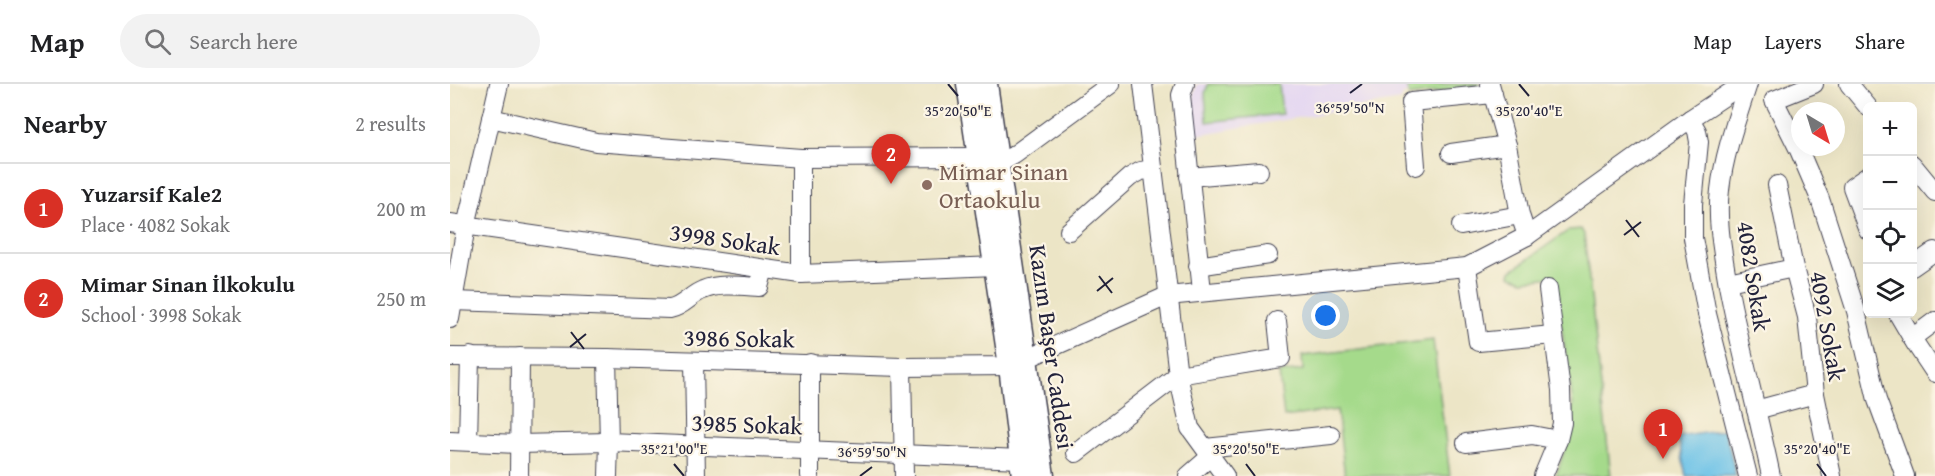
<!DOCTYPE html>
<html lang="en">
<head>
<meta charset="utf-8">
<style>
	body { margin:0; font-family:"Gentium Book Plus",serif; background:#f2f2f2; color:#202124 }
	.controls { position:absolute; right:18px; top:18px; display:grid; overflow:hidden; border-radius:9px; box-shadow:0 6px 24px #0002 }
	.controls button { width:54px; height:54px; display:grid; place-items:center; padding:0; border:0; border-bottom:2px solid #e0e0e0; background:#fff; color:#202124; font:30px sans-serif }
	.compass { position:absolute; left:1341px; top:18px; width:54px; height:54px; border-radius:50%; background:#fff; box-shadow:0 6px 24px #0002; rotate:142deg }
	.you { position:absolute; left:876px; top:232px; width:21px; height:21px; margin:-15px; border:4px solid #fff; border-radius:50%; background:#1a73e8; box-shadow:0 0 0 9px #1a73e833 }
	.badge { display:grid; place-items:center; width:39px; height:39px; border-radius:50%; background:#d93025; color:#fff; font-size:20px; font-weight:700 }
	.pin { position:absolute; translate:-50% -50px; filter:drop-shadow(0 2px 3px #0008) }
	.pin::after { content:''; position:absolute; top:32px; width:21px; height:18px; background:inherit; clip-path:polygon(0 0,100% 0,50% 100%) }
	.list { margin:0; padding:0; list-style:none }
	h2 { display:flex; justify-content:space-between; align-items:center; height:78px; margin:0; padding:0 24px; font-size:26px }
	h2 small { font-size:20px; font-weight:400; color:#757577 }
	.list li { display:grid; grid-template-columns:39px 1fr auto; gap:18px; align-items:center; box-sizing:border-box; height:90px; padding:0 24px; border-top:2px solid #e0e0e0 }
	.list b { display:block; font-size:22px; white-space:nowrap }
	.list p { margin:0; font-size:20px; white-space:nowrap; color:#757577 }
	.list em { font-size:20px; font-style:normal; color:#757577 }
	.icon { flex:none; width:33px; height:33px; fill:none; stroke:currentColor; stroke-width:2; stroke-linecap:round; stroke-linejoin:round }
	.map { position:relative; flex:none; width:1485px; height:392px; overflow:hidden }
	header { display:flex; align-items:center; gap:36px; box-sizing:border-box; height:84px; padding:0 30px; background:#fff; border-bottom:2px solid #e0e0e0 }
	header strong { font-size:28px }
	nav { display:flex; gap:33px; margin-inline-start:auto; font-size:21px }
	.search { width:420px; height:54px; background:#f2f2f2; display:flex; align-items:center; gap:15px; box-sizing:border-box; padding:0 21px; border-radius:33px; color:#757577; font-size:22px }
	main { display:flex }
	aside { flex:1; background:#fff }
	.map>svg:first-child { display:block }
	.built { fill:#e2d4f3 }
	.green { fill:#a5da8b; stroke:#647e63; stroke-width:1.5 }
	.water { fill:#69c1e7; stroke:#467291; stroke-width:1.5 }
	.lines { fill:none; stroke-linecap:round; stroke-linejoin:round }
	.minor-casing { stroke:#403f50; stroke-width:20 }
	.major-casing { stroke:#403f50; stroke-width:25 }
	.minor { stroke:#fff; stroke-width:18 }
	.major { stroke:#fff; stroke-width:22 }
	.ticks { fill:none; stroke:#22223b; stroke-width:2 }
	.education-dot { fill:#8d6e63; stroke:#fcf5e5; stroke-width:2 }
	.labels { text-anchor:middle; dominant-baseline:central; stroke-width:4.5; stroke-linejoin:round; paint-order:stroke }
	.education-label { font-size:24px; fill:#785e54; stroke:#fcf5e5; text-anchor:start }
	.street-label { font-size:24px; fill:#22223b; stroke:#fcf5e5 }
	.ticks-label { font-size:15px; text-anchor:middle; fill:#22223b; stroke:#fcf5e5; stroke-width:4.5; stroke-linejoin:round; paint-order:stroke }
</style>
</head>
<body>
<header>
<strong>Map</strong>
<div class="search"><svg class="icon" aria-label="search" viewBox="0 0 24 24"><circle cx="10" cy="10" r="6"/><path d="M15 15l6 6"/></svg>Search here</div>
<nav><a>Map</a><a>Layers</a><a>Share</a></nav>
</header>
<main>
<aside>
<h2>Nearby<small>2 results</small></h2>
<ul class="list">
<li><span class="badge">1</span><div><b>Yuzarsif Kale2</b><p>Place · 4082 Sokak</p></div><em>200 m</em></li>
<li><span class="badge">2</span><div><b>Mimar Sinan İlkokulu</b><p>School · 3998 Sokak</p></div><em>250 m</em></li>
</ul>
</aside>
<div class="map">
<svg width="1485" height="392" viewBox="0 0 1485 392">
	<rect width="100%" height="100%" fill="#fcf5e5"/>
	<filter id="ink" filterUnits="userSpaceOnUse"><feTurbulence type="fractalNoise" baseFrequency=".0167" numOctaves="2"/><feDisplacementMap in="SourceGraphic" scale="12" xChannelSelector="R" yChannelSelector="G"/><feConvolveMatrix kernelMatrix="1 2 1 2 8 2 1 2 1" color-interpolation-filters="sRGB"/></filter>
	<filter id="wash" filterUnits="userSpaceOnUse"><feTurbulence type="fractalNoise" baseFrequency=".008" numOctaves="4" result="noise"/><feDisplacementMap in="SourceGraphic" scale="24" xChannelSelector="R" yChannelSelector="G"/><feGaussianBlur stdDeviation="1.35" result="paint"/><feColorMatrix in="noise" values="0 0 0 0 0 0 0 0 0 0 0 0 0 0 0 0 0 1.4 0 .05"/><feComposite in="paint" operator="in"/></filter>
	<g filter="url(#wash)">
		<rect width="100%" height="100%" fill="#ece5c6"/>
		<!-- built -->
		<polygon class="built" points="747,0 1011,0 953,10 951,16 746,51 743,11"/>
		<!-- green -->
		<g class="green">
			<polygon points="758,0 829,0 832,30 757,38 755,9"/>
			<polygon points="956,0 1029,0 1029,2 959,12"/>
			<polygon points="1131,145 1134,150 1161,392 1106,392 1119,352 1123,320 1104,193 1073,196 1060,191 1061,187 1119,146"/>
			<polygon points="983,256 1000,392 895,392 887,326 834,333 829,289 853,286 852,272"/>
		</g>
		<!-- water -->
		<polygon class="water" points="1275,346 1286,392 1236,392 1228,353"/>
	</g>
	<g filter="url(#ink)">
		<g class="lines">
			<!-- minor casing -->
			<g class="minor-casing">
				<g id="minor">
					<polyline points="693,0 728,291 740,344 775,392"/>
					<polyline points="735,0 731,11 752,207"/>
					<polyline points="1040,0 1057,61 1070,131 1077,152"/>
					<path d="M 1298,0 C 1287,34 1274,70 1270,106 C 1266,137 1273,170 1278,201 C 1290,265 1308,328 1321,392"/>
					<polyline points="1364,0 1324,16 1349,66 1370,115 1406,227 1427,316 1455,392"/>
					<polyline points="1399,0 1418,23"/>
					<polyline points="41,34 146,58 351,74 529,73"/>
					<polyline points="1240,35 1247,47 1249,58 1243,120 1243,154 1257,230 1298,392"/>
					<polyline points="1001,69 1057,61"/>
					<polyline points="548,80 564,71 661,0"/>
					<polyline points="1462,80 1485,108"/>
					<polyline points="966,82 961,18 1043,10"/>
					<polyline points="1418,92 1402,103 1418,146"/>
					<polyline points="739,93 809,87"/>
					<polyline points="1327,101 1344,184 1357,233 1365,310 1382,392"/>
					<polyline points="0,139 351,190 546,182"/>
					<polyline points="1011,142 1070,131"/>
					<polyline points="619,147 680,93 691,87 703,85"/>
					<polyline points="748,182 818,171"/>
					<polyline points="1017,183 1028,258 1103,251"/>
					<polyline points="1462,183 1485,167"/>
					<polyline points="351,190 351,74"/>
					<polyline points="1278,198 1344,184"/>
					<path d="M 3,217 L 220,225 C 234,222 240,211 253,206 C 269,199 292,202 309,203 L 314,185"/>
					<polyline points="1448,230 1465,259 1485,289"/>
					<polyline points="0,235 16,142 49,0"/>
					<polyline points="1462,254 1485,237"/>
					<polyline points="0,273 157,274 452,283 560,282 717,212 1017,183 1077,152 1240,35 1293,0"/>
					<polyline points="157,274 159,358 158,392"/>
					<polyline points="244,277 246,392"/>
					<polyline points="360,279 360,392"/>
					<polyline points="452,283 454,392"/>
					<polyline points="1306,326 1365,310"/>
					<polyline points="0,357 68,360 159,358 571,375 582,369"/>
					<polyline points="18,357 20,272"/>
					<polyline points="1016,359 1082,351 1108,356"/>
					<polyline points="755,364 881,351"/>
					<polyline points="626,369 728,291 831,274 827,237"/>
					<polyline points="69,392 70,273"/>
					<polyline points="738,392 761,372"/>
					<polyline points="1093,392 1108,356 1112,339 1111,306 1098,205"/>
				</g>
			</g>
			<!-- major casing -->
			<g class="major-casing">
				<g id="major">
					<polyline points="518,0 560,282 573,392"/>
					<polyline points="536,0 593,392"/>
				</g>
			</g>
			<!-- minor -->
			<use href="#minor" class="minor"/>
			<!-- major -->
			<use href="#major" class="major"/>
		</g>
	</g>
	<!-- ticks -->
	<path class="ticks" d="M 498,0 L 508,12M 1069,0 L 1079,12M 900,9 L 912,0M 1176,136 L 1189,153M 1174,151 L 1191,138M 649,192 L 662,209M 647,207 L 663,194M 121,248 L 134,265M 120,263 L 136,250M 224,380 L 234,392M 796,380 L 805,392M 1367,380 L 1376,392M 410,392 L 422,383"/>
	<!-- markers -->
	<circle class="education-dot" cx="477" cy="101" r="6"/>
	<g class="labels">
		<!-- education labels -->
		<g class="education-label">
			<text x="489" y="87">Mimar Sinan<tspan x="489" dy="28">Ortaokulu</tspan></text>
		</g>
		<!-- street labels -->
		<g class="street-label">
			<text transform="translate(275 155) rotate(8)">3998 Sokak</text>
			<text transform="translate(1304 192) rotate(81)">4082 Sokak</text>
			<text transform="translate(1378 242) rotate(80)">4092 Sokak</text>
			<text transform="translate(289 254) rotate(1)">3986 Sokak</text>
			<text transform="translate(602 263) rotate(82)">Kazım Başer Caddesi</text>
			<text transform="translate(297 340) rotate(2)">3985 Sokak</text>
		</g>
	</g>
	<g class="ticks-label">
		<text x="900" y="29">36°59'50"N</text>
		<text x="508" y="32">35°20'50"E</text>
		<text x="1079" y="32">35°20'40"E</text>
		<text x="224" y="370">35°21'00"E</text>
		<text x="796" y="370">35°20'50"E</text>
		<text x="1367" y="370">35°20'40"E</text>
		<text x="422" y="373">36°59'50"N</text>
	</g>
</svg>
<div class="controls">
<button>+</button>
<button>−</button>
<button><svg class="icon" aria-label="locate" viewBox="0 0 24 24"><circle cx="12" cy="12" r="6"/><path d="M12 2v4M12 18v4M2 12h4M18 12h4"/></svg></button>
<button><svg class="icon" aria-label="layers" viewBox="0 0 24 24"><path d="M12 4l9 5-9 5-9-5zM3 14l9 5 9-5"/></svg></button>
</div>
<svg class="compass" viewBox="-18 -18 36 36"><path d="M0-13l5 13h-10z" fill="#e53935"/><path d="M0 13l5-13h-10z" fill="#757577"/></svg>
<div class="you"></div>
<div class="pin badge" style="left:1213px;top:375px">1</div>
<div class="pin badge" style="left:441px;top:100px">2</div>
</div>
</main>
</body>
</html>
